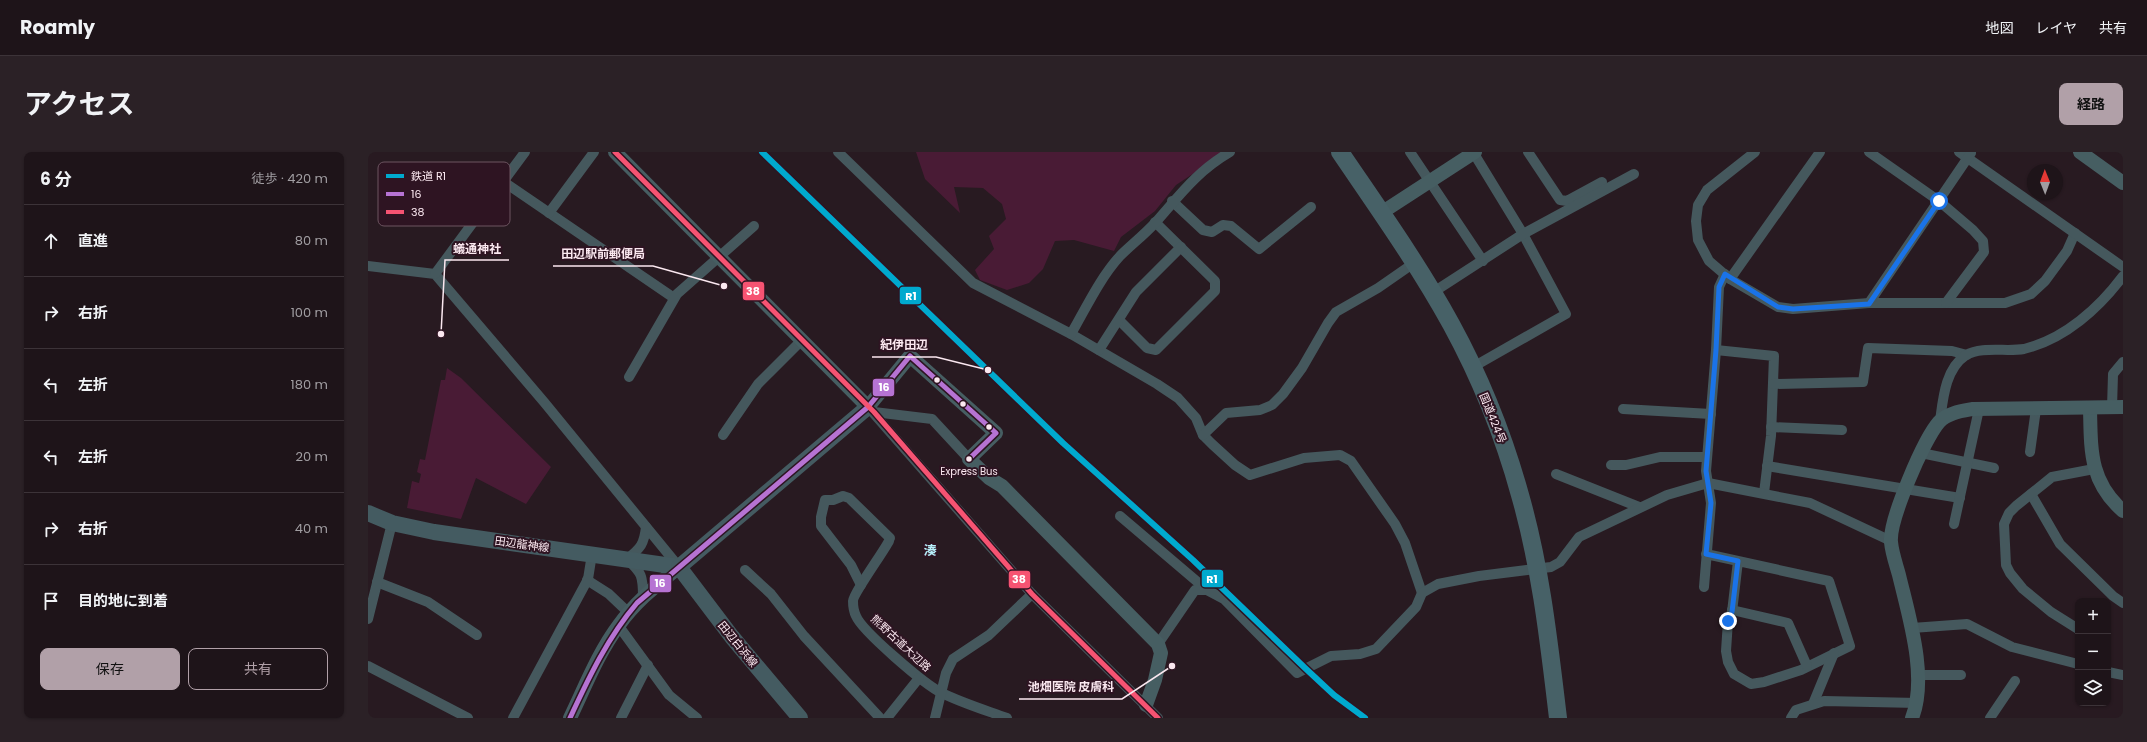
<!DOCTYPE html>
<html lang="ja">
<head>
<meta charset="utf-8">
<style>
	body { margin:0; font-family:Poppins,"Noto Sans JP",sans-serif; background:#2b2126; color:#f1f3f6 }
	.controls { position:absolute; right:12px; bottom:12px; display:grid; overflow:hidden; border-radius:8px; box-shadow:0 1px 3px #0004 }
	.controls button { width:36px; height:36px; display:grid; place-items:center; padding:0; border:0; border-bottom:1px solid #3c3338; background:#1e1419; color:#f1f3f6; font:20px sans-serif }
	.compass { position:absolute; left:1659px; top:12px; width:36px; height:36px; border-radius:50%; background:#1e1419; box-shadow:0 1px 3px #0004; rotate:359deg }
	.stop { position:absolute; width:12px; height:12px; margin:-9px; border:3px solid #1a73e8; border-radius:50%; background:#fff }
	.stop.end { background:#1a73e8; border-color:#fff; box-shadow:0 1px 4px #0008 }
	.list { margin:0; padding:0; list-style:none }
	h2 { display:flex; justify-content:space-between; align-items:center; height:52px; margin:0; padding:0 16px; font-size:17px }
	h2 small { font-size:13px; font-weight:400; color:#a19ea2 }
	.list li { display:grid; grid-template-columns:26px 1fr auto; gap:12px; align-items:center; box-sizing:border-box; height:72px; padding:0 16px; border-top:1px solid #3c3338 }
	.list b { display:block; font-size:15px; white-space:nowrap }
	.list em { font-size:13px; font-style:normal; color:#a19ea2 }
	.actions { display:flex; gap:8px; padding:12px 16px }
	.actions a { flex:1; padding:9px 0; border:1px solid #b1a0a8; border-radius:8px; text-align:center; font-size:14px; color:#b1a0a8 }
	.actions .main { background:#b1a0a8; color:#111 }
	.icon { flex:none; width:22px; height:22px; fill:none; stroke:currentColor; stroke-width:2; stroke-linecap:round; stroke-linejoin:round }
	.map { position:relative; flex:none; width:1755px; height:566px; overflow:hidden; border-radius:8px }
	header { display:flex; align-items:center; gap:24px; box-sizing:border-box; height:56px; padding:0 20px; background:#1e1419; border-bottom:1px solid #3c3338 }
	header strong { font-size:19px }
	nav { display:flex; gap:22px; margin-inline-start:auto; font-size:14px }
	.intro { display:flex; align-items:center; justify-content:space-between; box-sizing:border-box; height:96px; padding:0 24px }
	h1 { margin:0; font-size:28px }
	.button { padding:10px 18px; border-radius:8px; background:#b1a0a8; color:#111; font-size:14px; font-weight:700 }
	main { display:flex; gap:24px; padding:0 24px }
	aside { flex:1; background:#1e1419; border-radius:8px; box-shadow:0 1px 3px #0004 }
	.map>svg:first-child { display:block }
	.green { fill:#491b35 }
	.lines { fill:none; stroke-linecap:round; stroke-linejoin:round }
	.street { stroke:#45585d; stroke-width:10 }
	.secondary { stroke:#465e62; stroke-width:14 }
	.primary { stroke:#445b61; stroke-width:16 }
	.highway { stroke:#476167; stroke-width:18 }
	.bus-1-casing { stroke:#2e1422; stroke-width:8 }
	.bus-2-casing { stroke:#2e1422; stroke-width:8 }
	.bus-1 { stroke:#b673d3; stroke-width:5 }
	.bus-2 { stroke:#f65372; stroke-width:5 }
	.rail-1-casing { stroke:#2e1422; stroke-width:9 }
	.rail-1 { stroke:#00a9ce; stroke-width:6 }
	.route { stroke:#1a73e8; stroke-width:5 }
	.bus-dot { fill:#fbe8f0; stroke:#2e1422; stroke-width:1.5 }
	.labels { text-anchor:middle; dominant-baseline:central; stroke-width:4; stroke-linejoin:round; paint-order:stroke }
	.bus-label { font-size:10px; fill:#fbe8f0; stroke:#2e1422 }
	.street-label { font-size:11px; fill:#fbe8f0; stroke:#2e1422 }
	.quarter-label { font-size:13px; font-weight:bold; fill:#b6effa; stroke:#2e1422 }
	.key { fill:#2e1422; stroke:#6c5460; stroke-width:1 }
	.key-label { font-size:11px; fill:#fbe8f0 }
	.leader { fill:none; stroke:#fbe8f0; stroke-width:1.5 }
	.callout-dot { fill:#fbe8f0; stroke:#2e1422; stroke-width:1.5 }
	.callout-label { font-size:12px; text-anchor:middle; font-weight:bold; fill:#fbe8f0; stroke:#2e1422; stroke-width:4; stroke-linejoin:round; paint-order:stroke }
	.line-badge { stroke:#2e1422; stroke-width:1.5 }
	.badge-label { font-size:11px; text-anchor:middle; font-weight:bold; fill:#fff }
</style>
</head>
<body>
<header>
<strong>Roamly</strong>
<nav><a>地図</a><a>レイヤ</a><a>共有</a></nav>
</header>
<div class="intro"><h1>アクセス</h1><a class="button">経路</a></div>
<main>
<aside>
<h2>6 分<small>徒歩 · 420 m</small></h2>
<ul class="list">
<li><svg class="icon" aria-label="ahead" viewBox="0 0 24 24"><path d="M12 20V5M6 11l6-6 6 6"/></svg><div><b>直進</b></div><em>80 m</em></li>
<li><svg class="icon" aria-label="right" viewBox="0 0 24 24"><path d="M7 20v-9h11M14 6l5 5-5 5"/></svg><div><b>右折</b></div><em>100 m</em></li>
<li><svg class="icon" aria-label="left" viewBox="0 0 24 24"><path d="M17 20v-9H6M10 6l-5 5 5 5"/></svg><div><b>左折</b></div><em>180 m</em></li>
<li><svg class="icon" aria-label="left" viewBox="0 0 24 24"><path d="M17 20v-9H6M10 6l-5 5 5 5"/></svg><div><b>左折</b></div><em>20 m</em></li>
<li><svg class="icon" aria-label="right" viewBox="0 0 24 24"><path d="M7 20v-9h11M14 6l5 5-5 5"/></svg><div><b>右折</b></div><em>40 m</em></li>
<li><svg class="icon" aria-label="arrive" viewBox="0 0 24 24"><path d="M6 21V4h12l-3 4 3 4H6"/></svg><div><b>目的地に到着</b></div></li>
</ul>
<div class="actions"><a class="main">保存</a><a>共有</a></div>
</aside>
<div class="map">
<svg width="1755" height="566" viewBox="0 0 1755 566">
	<rect width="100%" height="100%" fill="#281a21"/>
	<!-- green -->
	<g class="green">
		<polygon points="548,0 858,0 808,33 787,59 753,85 746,99 706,88 687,89 675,117 661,131 639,138 612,128 607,118 626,97 621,84 638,67 634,52 615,36 586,35 592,61 557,27"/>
		<polygon points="79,216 93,226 183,315 158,352 108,326 93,367 39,356 44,329 51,331 53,322 49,320 52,307 57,308 73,228 77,228"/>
	</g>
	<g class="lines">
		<!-- street -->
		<g class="street">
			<polyline points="470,0 605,131 703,182 789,232 810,246 828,266 835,283 844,292 867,313 882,323 936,306 972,303 983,309 1027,372 1037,391 1054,441"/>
			<polyline points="1042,0 1115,109"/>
			<polyline points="1105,0 1155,82 1198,162 1105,215"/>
			<polyline points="1160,0 1192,48 1199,49 1234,30"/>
			<polyline points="1387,0 1339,38 1330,53 1328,69 1330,88 1341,109 1362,127 1410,155 1425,157 1501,151 1637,151 1663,142 1677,129 1699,99 1707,81"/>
			<polyline points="1501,0 1571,49 1605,78 1615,89 1616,100 1578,151"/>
			<polyline points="1591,0 1755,115"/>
			<polyline points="136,30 306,146"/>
			<polyline points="804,49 835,78 844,80 855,73 863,74 891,97 943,55"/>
			<polyline points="181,61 226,0"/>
			<polyline points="0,114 67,122 176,250 311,415"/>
			<polyline points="67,122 157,0"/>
			<polyline points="1362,127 1452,0"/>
			<polyline points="1064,141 1155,82 1266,22"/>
			<polyline points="1501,151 1603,1"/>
			<polyline points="751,168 779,196 788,198 847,139 847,129 787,70"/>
			<path d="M 703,182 C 718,156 732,126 752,104 C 763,93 776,83 787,71 C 812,43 828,20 862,0"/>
			<polyline points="731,198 768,140 813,95"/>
			<polyline points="1348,198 1406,204 1403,284 1396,341"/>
			<polyline points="261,225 309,142 386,74"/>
			<polyline points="1405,232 1495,230 1500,196 1584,199 1599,203"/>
			<polyline points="500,255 664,442 790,566"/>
			<polyline points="1744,256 1745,222 1755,210"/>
			<polyline points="1255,257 1343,262"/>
			<polyline points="506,260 564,267 601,307"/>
			<path d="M 1572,269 C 1575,247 1577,217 1598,203 C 1614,194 1638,200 1656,197 C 1697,187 1731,156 1755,124"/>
			<polyline points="1403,275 1474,278"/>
			<polyline points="355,283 390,232 434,188"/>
			<polyline points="835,283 858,261 892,258 904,253 915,242 934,216 960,171 968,160 1010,136 1046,111"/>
			<polyline points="1662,300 1668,257"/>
			<polyline points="1553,301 1626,316"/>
			<polyline points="1243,313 1258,313 1292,305 1339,305"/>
			<polyline points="1399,314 1592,346"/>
			<polyline points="1188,322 1271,355"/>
			<polyline points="1663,342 1692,392 1745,444 1755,451"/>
			<polyline points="752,364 839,438"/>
			<polyline points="1586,372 1611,257"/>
			<path d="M 521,389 C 516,399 485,442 485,449 C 485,453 486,460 488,464 C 494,479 557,533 574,541 C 594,551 617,558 639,566"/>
			<polyline points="1338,402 1461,429 1482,494 1433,518 1396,530 1383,532 1366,522 1360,510 1358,499 1360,469 1364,460 1370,409"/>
			<polyline points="377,418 403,442 436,484 512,566"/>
			<polyline points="219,428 241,442 261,461"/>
			<polyline points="9,430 60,450 109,483"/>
			<polyline points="493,433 483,413 453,374 453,365 457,348 465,348 475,344 481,346 522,386"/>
			<polyline points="1336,435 1343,351 1338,319 1348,198 1351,135 1357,122"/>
			<path d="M 275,445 C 275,424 274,421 259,407 C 273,396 276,392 278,375"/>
			<polyline points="1364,458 1420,471 1439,514"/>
			<polyline points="0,467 24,371"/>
			<polyline points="250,473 301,543 329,566"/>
			<polyline points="1544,476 1599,472 1644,495 1710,512"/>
			<polyline points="1710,477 1683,460 1655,437 1642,421 1638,413 1636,372 1641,361 1648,354 1684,325 1726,317"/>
			<polyline points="790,492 827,438 839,438 856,447 929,521 963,504 992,502 1008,497 1048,455 1054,441 1070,432 1111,424 1183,415 1192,410 1211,385 1299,343 1340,331 1442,351 1523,389"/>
			<polyline points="0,514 100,566"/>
			<polyline points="1740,520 1755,523"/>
			<polyline points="1549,523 1593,523"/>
			<polyline points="1445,552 1466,501"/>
			<polyline points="145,566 220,427 224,402"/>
			<polyline points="253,566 280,513"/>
			<polyline points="519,566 551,526"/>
			<polyline points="567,566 578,521 585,507 621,483 664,442"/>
			<polyline points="1423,566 1428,558 1456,549 1550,551"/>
			<polyline points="1622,566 1647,529"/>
		</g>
		<!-- secondary -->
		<g class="secondary">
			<polyline points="247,0 500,255 542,204 628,281 601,307 621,326 634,334 790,492 793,501 787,528 778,553"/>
			<polyline points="1712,0 1755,31"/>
			<polyline points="1013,61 1107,0"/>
			<path d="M 1722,256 C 1723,298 1721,329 1755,359"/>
			<path d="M 202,566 C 217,535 230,501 251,473 C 267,450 289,433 311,415"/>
			<path d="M 1544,566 C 1560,525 1541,465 1531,423 C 1528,412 1524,401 1523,390 C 1521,368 1556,287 1571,270 C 1579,261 1594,259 1605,257 L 1755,255"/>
		</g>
		<!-- primary -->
		<g class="primary">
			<polyline points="0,361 24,371 66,380 311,415"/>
			<polyline points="311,415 500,255"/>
			<polyline points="311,415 364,485 432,566"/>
		</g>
		<!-- highway -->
		<path class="highway" d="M 972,0 C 1010,56 1050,112 1083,172 C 1112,225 1136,285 1152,343 C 1173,416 1181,491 1190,566"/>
		<!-- bus-1 casing -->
		<g class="bus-1-casing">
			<path id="bus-1" d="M 202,566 C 221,525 240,485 269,451 L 500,255 L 542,204 L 628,281 L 601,307"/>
		</g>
		<!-- bus-2 casing -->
		<g class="bus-2-casing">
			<polyline id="bus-2" points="247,0 506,260 664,442 790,566"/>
		</g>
		<!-- bus-1 -->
		<use href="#bus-1" class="bus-1"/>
		<!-- bus-2 -->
		<use href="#bus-2" class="bus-2"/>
		<!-- rail-1 casing -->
		<g class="rail-1-casing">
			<polyline id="rail-1" points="394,0 695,291 825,408 937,516 966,543 997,566"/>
		</g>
		<!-- rail-1 -->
		<use href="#rail-1" class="rail-1"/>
	</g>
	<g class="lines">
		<!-- route -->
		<polyline class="route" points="1360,469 1364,460 1370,409 1338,402 1343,351 1338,319 1348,198 1351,135 1357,122 1410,155 1425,157 1501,152 1571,49"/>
	</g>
	<!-- markers -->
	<g class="bus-dot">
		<circle cx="569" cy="228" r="3.5"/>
		<circle cx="595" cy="252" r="3.5"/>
		<circle cx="621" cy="275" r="3.5"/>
		<circle cx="601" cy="307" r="3.5"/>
	</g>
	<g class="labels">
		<!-- bus labels -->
		<g class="bus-label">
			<text x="601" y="319">Express Bus</text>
		</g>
		<!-- street labels -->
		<g class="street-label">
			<text transform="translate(1125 266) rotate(68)">国道424号</text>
			<text transform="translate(154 392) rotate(8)">田辺龍神線</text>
			<text transform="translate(533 491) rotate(43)">熊野古道大辺路</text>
			<text transform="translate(370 492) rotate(51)">田辺白浜線</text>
		</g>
		<!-- quarter labels -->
		<g class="quarter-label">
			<text x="562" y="398">湊</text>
		</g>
	</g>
	<!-- legend -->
	<rect x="10" y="10" width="132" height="64" rx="6" class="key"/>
	<rect x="18" y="22" width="18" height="4" fill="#00a9ce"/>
	<rect x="18" y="40" width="18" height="4" fill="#b673d3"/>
	<rect x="18" y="58" width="18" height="4" fill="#f65372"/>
	<g class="key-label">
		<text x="43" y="28">鉄道 R1</text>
		<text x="43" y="46">16</text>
		<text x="43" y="64">38</text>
	</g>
	<!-- callouts -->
	<path class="leader" d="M73 182L77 108H141M356 134L285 114H185M620 218L568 205H504M804 514L754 547H651"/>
	<g class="callout-dot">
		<circle cx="73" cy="182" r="4"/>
		<circle cx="356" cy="134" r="4"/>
		<circle cx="620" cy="218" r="4"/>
		<circle cx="804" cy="514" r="4"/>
	</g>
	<g class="callout-label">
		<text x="109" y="101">蟻通神社</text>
		<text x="235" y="106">田辺駅前郵便局</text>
		<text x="536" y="197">紀伊田辺</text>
		<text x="703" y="539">池畑医院 皮膚科</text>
	</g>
	<g class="line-badge">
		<rect x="374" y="129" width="23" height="20" rx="4" fill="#f65372"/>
		<rect x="531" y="134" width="23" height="19" rx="4" fill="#00a9ce"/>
		<rect x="504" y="226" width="23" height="19" rx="4" fill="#b673d3"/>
		<rect x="833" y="417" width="23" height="19" rx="4" fill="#00a9ce"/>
		<rect x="640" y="418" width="23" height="19" rx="4" fill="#f65372"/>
		<rect x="281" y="422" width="23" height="19" rx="4" fill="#b673d3"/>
	</g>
	<g class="badge-label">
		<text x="385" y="143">38</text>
		<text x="543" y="148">R1</text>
		<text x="516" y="239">16</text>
		<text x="844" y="431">R1</text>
		<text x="651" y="431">38</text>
		<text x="292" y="435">16</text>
	</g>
</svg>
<div class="controls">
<button>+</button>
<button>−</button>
<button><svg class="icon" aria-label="layers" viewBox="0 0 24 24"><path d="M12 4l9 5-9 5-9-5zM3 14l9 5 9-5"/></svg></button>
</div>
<svg class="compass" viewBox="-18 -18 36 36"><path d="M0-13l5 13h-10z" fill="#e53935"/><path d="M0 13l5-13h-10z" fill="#a19ea2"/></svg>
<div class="stop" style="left:1571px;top:49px"></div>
<div class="stop end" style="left:1360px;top:469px"></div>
</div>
</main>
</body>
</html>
